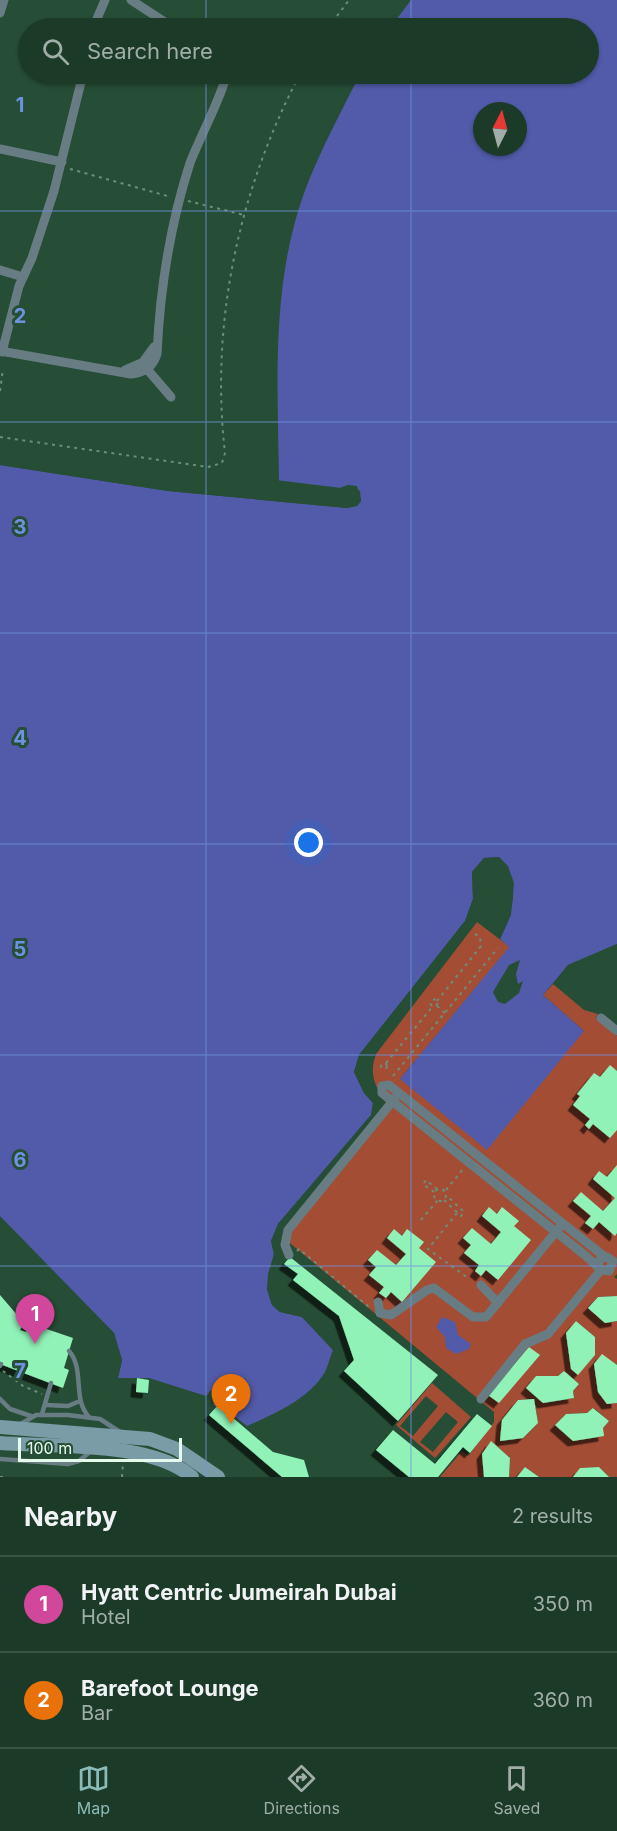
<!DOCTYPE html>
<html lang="en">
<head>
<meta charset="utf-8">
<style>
	body { margin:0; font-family:Inter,sans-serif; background:#254130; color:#f1f3f6 }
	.compass { position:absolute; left:473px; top:102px; width:54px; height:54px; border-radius:50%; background:#1c3a28; box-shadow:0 2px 4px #0004; rotate:6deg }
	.scale { position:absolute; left:18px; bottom:15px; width:164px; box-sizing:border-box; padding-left:6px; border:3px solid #e5fbec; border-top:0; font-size:16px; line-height:21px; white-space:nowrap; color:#e5fbec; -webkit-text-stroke:4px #264e36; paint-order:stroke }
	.you { position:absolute; left:309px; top:843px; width:21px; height:21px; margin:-15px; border:4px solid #fff; border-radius:50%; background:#1a73e8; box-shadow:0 0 0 9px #1a73e833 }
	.badge { display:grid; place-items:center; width:39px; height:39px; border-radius:50%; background:#8bbbb9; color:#fff; font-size:20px; font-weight:700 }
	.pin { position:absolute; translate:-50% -50px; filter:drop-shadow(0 2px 3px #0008) }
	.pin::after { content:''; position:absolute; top:32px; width:21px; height:18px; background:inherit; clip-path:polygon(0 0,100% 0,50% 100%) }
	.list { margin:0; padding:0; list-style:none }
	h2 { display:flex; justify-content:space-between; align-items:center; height:78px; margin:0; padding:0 24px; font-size:26px }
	h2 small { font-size:20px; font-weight:400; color:#a0ada8 }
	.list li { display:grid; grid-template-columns:39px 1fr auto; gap:18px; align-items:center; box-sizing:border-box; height:96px; padding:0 24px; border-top:2px solid #3a5445 }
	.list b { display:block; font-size:22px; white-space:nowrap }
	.list p { margin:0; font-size:20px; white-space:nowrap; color:#a0ada8 }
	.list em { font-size:20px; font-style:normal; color:#a0ada8 }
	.icon { flex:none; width:33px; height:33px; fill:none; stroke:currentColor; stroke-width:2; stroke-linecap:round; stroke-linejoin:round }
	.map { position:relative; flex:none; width:617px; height:1477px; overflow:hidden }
	.search { position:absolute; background:#1c3a28; box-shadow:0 2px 4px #0004; left:18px; right:18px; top:18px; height:66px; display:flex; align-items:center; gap:15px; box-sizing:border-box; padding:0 21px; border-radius:33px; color:#a0ada8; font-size:22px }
	.sheet { height:270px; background:#1c3a28 }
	nav { display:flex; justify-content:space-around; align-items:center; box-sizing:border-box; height:84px; border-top:2px solid #3a5445; background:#1c3a28; font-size:16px; color:#a0ada8 }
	nav a { display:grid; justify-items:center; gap:3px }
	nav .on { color:#8bbbb9 }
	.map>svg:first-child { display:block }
	.green { fill:#a44d35; fill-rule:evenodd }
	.water { fill:#525ba9; fill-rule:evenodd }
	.pier { fill:#264e36 }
	.building { fill:#91f2b8; filter:url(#shadow) }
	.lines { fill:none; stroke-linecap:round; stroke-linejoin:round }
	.path { stroke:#6d8e79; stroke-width:2; stroke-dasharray:3 4.5; stroke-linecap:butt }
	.lane { stroke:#677d83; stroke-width:4.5 }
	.street { stroke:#677d83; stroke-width:9 }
	.secondary { stroke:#799ca6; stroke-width:14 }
	.grid { fill:none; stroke:#6d93e0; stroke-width:1.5; stroke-opacity:0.55 }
	.grid-label { font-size:20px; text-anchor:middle; font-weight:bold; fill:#6d93e0; stroke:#264e36; stroke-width:6; stroke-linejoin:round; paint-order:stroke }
</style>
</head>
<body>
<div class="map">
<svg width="617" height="1477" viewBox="0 0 617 1477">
	<defs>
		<filter id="shadow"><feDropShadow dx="-5.5" dy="5.5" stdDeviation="0" flood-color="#0009"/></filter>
	</defs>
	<rect width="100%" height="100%" fill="#264e36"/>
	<!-- green -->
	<g class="green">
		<path d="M 477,922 L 510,947 L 400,1079 L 584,1031 L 543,995 L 553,984 L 584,1010 L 598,1014 L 596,1018 L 617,1036 L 617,1274 L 614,1277 L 617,1279 L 617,1296 L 598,1297 L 588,1307 L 605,1323 L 617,1321 L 617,1365 L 594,1364 L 598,1392 L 607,1404 L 617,1403 L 617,1477 L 609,1477 L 599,1467 L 581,1468 L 573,1477 L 539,1477 L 525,1467 L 518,1477 L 509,1477 L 510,1458 L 492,1442 L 482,1454 L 484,1477 L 440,1477 L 462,1451 L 468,1456 L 494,1422 L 494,1412 L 285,1239 L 390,1108 C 376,1089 368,1076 376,1054 ZM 576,1321 L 595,1337 L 595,1355 L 577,1374 L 571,1369 L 566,1333 ZM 564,1371 L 579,1384 L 573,1391 L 574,1398 L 543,1403 L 526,1388 L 536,1376 L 558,1376 ZM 534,1399 L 538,1423 L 523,1438 L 500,1441 L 502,1420 L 518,1400 ZM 594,1408 L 609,1421 L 603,1428 L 573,1441 L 555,1425 L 566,1414 L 587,1413 Z"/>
		<path d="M 432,1383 L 471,1417 L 435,1458 L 396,1425 ZM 426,1396 L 438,1406 L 413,1436 L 400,1426 ZM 446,1412 L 458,1422 L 433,1452 L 420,1442 Z"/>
	</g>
	<!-- water -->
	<g class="water">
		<path d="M 411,0 L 617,0 L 617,944 L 568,965 L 543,995 L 584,1031 L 487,1150 L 400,1079 L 509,947 L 500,939 C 513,912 522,881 499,857 L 484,858 L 472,872 L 473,899 L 465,921 L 359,1055 L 354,1072 L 364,1093 L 373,1103 L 371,1115 L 278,1224 L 271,1241 L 274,1254 L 268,1274 L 267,1289 L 272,1305 L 280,1312 L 302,1317 L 333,1350 C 330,1357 328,1366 325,1372 C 309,1399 274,1414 247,1426 L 219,1404 L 216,1407 L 213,1405 L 218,1394 L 211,1390 L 206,1396 L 149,1378 L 118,1378 L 122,1360 L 114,1333 L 0,1217 L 0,465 L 168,491 L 347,508 L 357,506 L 361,501 L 360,491 L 348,485 L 340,488 L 279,481 C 278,395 272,306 295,222 C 308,173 334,126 357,80 L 361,74 L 588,74 L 588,28 L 390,28 ZM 482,111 L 518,111 L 518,147 L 482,147 ZM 520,960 L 516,974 L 518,984 L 523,981 L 519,993 L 505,1004 L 498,1002 L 493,992 L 509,965 Z"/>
		<polygon points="442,1317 455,1322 458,1335 471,1344 469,1349 456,1354 446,1348 445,1337 436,1327"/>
	</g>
	<!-- pier -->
	<g class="pier">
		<polygon points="0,462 168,488 347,505 358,500 355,489 340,491 278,484 276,480 340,488 348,485 357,486 361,501 357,506 347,508 168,491 6,466 0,465"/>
		<polygon points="499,857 508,866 514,883 511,915 500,939 497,937 508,914 510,884 505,868 497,860 485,861 475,873 476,900 468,922 362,1057 357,1072 367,1091 375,1102 374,1117 281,1226 274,1241 277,1254 270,1288 275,1303 281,1309 304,1314 335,1348 334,1355 333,1350 302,1317 280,1312 272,1305 267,1289 274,1254 271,1241 278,1224 371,1115 373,1103 364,1093 354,1072 359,1055 465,921 473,899 472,872 484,858"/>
		<polygon points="617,944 617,948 570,967 556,986 553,984 568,965"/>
		<polygon points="0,1216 114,1333 122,1360 118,1378 137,1380 116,1380 119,1360 112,1335 0,1221"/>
	</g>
	<!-- building -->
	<g class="building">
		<polygon points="610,1065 617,1071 617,1130 610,1138 593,1124 589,1129 585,1125 590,1119 573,1105 580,1096 577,1094 594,1073 600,1077"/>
		<polygon points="617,1165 617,1233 615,1236 599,1222 593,1229 585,1223 591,1216 573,1201 581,1192 603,1211 615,1198 593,1179 599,1171 607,1177"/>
		<polygon points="489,1207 497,1214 502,1207 519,1221 514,1226 531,1240 498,1280 486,1270 481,1276 475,1271 479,1265 464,1253 471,1245 463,1238 472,1228 491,1244 501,1232 482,1216"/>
		<polygon points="394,1229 402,1236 407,1229 424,1242 419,1248 436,1262 402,1302 391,1292 386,1298 379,1293 384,1287 369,1275 376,1267 368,1260 377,1250 396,1265 406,1254 387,1238"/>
		<polygon points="290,1257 438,1375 398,1421 344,1371 354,1360 339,1316 293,1280 298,1274 284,1264"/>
		<polygon points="0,1295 24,1323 20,1330 26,1332 29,1323 73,1338 64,1368 69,1370 63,1388 0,1364"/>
		<polygon points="617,1296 617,1321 605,1323 588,1308 598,1297"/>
		<polygon points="576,1321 595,1337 595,1355 578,1375 571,1369 566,1333"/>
		<polygon points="529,1347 540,1355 499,1403 488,1395"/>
		<polygon points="602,1354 617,1365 617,1403 607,1404 598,1392 594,1364"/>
		<polygon points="564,1371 579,1384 573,1391 574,1398 543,1403 526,1388 536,1376 558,1376"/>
		<polygon points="137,1378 149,1380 148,1393 136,1392"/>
		<polygon points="534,1399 538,1423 523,1438 500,1441 502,1420 518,1400"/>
		<polygon points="218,1405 273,1452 304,1460 309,1477 282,1477 209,1415"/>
		<polygon points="593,1408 609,1421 603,1428 604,1436 573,1441 555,1425 566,1414 587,1413"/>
		<polygon points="477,1414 492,1426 470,1453 463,1447 438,1477 409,1477 376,1450 393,1430 435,1464"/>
		<polygon points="491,1441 510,1458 509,1477 484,1477 482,1454"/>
		<polygon points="525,1467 539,1477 517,1477"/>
		<polygon points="599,1467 609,1477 573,1477 580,1468"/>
	</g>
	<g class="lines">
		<!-- path -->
		<g class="path">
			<polyline points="328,28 349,0"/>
			<polyline points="70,169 171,197"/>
			<polyline points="188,201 244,215"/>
			<polyline points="0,391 3,369"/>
			<path d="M 0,437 L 208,467 L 222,463 L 225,453 C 210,322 239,190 300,74"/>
			<circle cx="434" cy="1003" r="3.5"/>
			<polyline points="437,1001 481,946 480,937 472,932"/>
			<polyline points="437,1006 445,1013"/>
			<circle cx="384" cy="1066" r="3"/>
			<polyline points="386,1063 433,1006"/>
			<polyline points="393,1076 498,948"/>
			<circle cx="440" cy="1195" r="6"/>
			<polyline points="446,1190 463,1169"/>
			<polyline points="434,1192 423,1184 426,1180 438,1190"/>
			<polyline points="444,1200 461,1216 464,1212 447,1196"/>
			<polyline points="457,1213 428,1249 468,1278"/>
			<polyline points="421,1220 438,1200"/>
			<polyline points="297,1251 299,1249 369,1307"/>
			<polyline points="3,1371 23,1386 42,1394"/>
			<polyline points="0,1477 3,1477"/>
			<polyline points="122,1477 123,1463"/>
		</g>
		<!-- lane -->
		<g class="lane">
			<path d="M 69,1351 C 85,1369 72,1399 89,1417"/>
			<polyline points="0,1366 1,1364"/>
			<polyline points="0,1399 10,1409 31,1416"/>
			<polyline points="46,1405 68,1406 80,1401"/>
			<polyline points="42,1414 51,1383"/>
			<polyline points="19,1425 36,1415 68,1415 100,1419 120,1432"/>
			<polyline points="0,1459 68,1464 79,1461 92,1450"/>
		</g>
		<!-- street -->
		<g class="street">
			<polyline points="131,0 174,28"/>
			<polyline points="0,13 4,0"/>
			<polyline points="93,28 105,0"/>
			<polyline points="0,149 62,162"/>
			<polyline points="0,270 23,277"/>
			<path d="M 0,351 L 131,374 C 144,373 153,367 157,354 C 160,289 170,225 190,163 C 197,144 226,87 226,74"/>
			<polyline points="2,352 19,286 32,258 54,191 83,74"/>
			<polyline points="147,369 171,397"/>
			<polyline points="125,370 143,362 154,347"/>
			<polyline points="601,1018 617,1031"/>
			<polyline points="289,1255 285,1245 288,1230 396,1097"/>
			<polyline points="599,1268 598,1262 602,1258 607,1257 613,1261 609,1271 601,1270 586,1256 382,1093 382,1086 389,1085 605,1257"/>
			<polyline points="481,1285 498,1303"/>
			<polyline points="378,1302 380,1313 391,1315 427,1290 434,1288 473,1317 486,1317 559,1228"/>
			<polyline points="481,1399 525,1344 548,1334 601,1270"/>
		</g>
		<!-- secondary -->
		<g class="secondary">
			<polyline points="0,1427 150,1439 177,1449 218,1477"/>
			<path d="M 0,1443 C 53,1447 152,1441 192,1477"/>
		</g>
	</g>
	<!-- grid -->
	<path class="grid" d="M 206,0 L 206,28M 411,0 L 411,28M 206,74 L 206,1477M 411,74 L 411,1477M 0,211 L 617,211M 0,422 L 617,422M 0,633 L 617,633M 0,844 L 617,844M 0,1055 L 617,1055M 0,1266 L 617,1266"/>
	<g class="grid-label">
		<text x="20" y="112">1</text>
		<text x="20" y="323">2</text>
		<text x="20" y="534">3</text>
		<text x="20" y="745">4</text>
		<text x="20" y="956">5</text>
		<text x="20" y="1167">6</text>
		<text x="20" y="1378">7</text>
	</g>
</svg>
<svg class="compass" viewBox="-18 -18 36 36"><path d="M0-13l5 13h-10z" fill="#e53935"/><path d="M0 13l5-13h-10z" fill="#a0ada8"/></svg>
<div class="scale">100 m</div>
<div class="you"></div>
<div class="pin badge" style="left:35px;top:1344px;background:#d1479c">1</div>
<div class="pin badge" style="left:231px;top:1424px;background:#e8710a">2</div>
<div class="search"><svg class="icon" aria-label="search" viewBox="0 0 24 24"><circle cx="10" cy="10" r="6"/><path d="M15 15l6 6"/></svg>Search here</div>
</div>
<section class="sheet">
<h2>Nearby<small>2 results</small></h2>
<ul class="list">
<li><span class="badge" style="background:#d1479c">1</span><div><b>Hyatt Centric Jumeirah Dubai</b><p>Hotel</p></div><em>350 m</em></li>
<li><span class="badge" style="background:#e8710a">2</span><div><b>Barefoot Lounge</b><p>Bar</p></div><em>360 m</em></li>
</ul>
</section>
<nav>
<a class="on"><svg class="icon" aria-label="map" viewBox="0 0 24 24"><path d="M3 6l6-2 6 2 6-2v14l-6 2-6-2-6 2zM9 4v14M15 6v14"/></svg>Map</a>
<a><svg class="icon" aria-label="directions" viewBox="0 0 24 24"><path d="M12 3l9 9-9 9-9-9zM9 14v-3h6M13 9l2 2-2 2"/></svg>Directions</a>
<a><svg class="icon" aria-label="saved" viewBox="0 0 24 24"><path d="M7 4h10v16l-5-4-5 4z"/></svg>Saved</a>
</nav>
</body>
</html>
